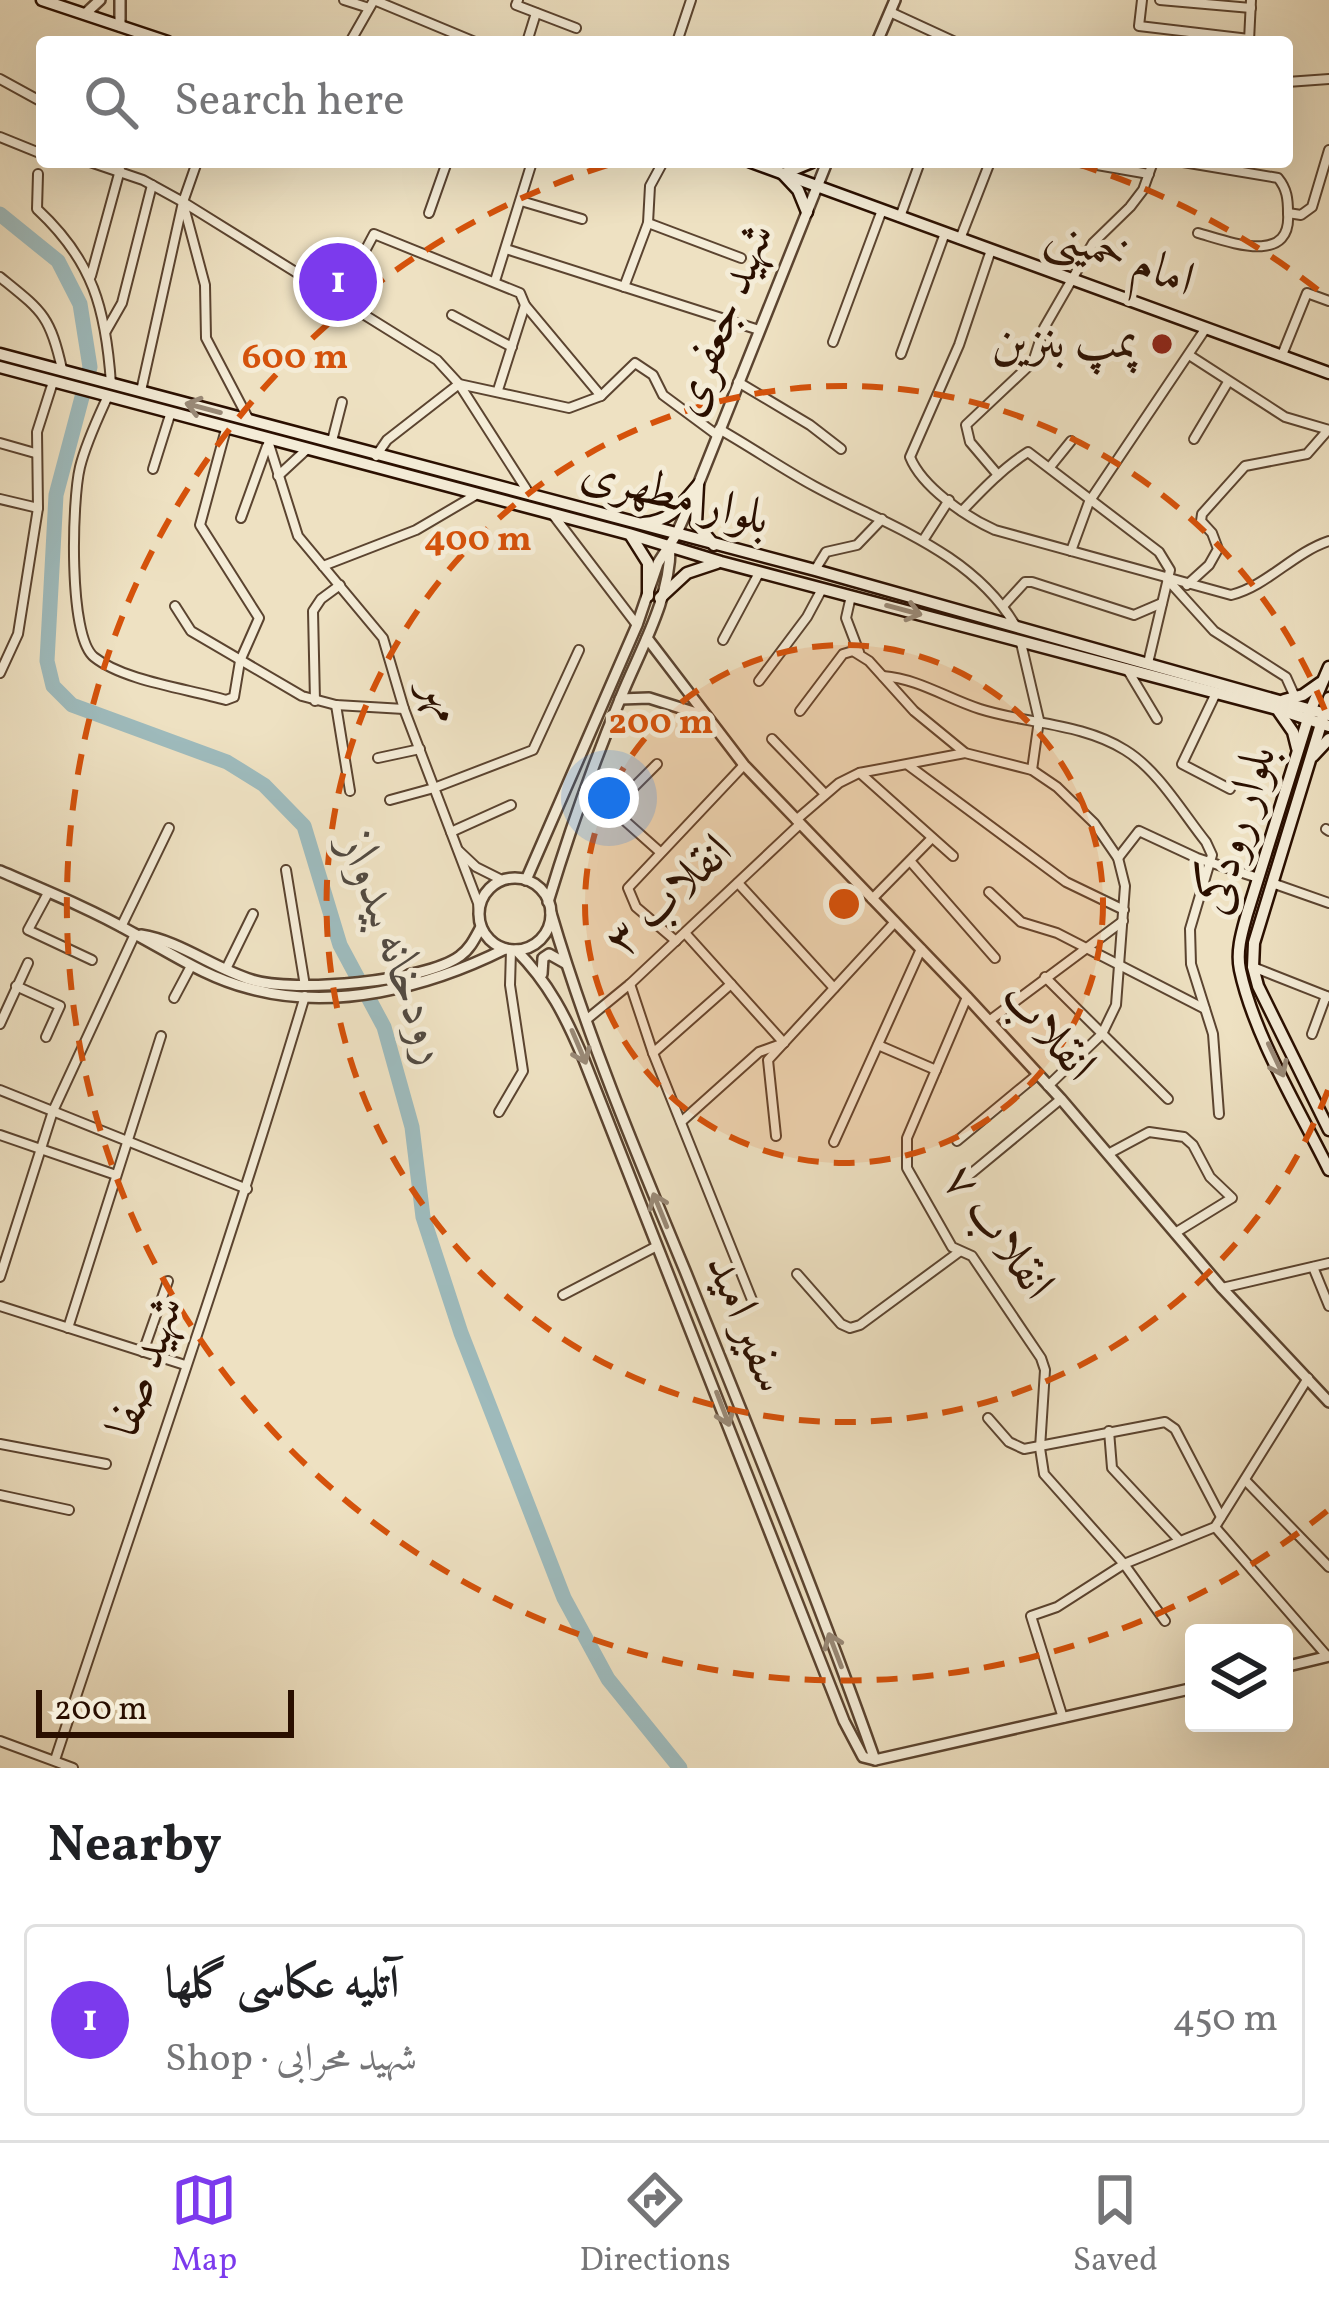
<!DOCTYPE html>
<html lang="en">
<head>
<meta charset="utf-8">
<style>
	body { margin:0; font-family:Vollkorn,Amiri,serif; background:#f6f6f6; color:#202124 }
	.controls { position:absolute; right:36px; bottom:36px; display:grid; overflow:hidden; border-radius:12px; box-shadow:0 12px 48px #0002 }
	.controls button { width:108px; height:108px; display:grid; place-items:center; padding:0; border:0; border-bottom:3px solid #e0e0e0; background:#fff; color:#202124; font:60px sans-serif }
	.scale { position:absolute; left:36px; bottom:30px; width:258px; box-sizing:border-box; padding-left:12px; border:6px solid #2a0f00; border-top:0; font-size:33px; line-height:42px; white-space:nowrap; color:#2a0f00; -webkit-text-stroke:9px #f4ecd7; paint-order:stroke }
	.you { position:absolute; left:609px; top:798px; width:42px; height:42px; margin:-30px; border:9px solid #fff; border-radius:50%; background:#1a73e8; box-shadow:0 0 0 18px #1a73e833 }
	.badge { display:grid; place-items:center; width:78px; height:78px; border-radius:50%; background:#7c3aed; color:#fff; font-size:39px; font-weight:700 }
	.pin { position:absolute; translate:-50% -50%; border:6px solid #fff; box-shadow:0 3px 12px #0006 }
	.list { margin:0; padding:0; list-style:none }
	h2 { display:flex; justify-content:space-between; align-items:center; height:156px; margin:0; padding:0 48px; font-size:51px }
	h2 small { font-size:39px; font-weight:400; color:#757577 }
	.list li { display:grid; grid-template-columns:78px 1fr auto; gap:36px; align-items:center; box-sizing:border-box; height:192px; margin:0 24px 24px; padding:0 24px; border:3px solid #e0e0e0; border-radius:12px }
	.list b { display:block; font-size:45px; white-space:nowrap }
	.list p { margin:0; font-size:39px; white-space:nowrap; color:#757577 }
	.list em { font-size:39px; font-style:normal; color:#757577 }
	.icon { flex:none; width:66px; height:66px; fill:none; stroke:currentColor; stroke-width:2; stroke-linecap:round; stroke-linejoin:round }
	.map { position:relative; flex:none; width:1329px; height:1768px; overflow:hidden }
	.search { position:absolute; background:#fff; box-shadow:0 12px 48px #0002; left:36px; right:36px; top:36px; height:132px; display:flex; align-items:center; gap:30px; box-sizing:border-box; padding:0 42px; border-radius:12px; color:#757577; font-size:45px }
	.sheet { height:372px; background:#fff }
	nav { display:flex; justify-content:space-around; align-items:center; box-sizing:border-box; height:168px; border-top:3px solid #e0e0e0; background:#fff; font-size:33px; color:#757577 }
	nav a { display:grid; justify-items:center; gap:6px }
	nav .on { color:#7c3aed }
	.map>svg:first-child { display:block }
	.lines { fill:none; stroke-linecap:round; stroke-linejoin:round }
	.river { stroke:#9ebbbd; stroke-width:15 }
	.minor-casing { stroke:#5b4430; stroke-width:12 }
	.tertiary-casing { stroke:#5b4430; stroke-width:14 }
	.secondary-casing { stroke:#2a0f00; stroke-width:15 }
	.minor { stroke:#f4ecd7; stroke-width:8 }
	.tertiary { stroke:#f4ecd7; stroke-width:9 }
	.secondary { stroke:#f4ecd7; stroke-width:10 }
	.oneway { stroke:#998976 }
	.ring { fill:none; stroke:#d5520b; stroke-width:6; stroke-dasharray:21 15 }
	.poi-dot { fill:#8f2418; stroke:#f4ecd7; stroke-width:4.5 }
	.labels { text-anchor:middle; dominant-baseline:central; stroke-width:10; stroke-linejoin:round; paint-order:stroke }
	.street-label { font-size:48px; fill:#2a0f00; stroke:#f4ecd7 }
	.poi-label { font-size:48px; fill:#2a0f00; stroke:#f4ecd7; text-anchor:end }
	.water-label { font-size:51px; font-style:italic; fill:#534b42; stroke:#f4ecd7 }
	.centre { fill:#d5520b; stroke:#f4ecd7; stroke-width:6 }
	.ring-label { font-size:36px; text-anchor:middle; font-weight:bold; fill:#d5520b; stroke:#f4ecd7; stroke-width:10; stroke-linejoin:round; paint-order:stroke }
</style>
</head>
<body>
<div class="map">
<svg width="1329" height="1768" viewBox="0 0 1329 1768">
	<rect width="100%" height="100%" fill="#eee1c2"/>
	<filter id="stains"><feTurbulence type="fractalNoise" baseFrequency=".00167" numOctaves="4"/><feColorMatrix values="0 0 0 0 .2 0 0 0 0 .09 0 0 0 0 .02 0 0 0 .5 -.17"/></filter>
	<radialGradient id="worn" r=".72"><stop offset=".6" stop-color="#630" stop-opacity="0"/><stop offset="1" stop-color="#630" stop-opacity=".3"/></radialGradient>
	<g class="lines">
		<!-- river -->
		<polyline class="river" points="0,214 58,261 80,304 90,367 56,495 47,661 53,686 72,705 227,762 264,785 304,826 340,945 384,1027 412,1127 423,1217 461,1333 564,1598 608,1679 680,1768"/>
		<!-- minor casing -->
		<g class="minor-casing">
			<g id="minor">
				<polyline points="344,0 369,8"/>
				<polyline points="374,0 475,42"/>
				<polyline points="518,0 516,5 576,28"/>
				<polyline points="1142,0 1139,26 1249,39"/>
				<polyline points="1160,0 1251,8"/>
				<polyline points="890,12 955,42"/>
				<polyline points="1249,41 1251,0"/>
				<polyline points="350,42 374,0"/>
				<polyline points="527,42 536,13"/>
				<polyline points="677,42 691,0"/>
				<polyline points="0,79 42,102"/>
				<polyline points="1287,82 1329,79"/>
				<polyline points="0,137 42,154"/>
				<polyline points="90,162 143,180 183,202 437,360 459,384 530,495"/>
				<polyline points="1080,162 1149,174"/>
				<path d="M 1183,162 L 1278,178 C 1287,189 1288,199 1288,213 C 1292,267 1227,241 1198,233"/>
				<path d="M 38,174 L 37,209 C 93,261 106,309 111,384"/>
				<polyline points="521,201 582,219"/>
				<polyline points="183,203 205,285 206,338 249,420"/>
				<polyline points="429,213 447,162"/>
				<polyline points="1288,213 1301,215 1312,207 1329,150"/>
				<polyline points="900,217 920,162"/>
				<polyline points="648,223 741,258"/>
				<polyline points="960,239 990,162"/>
				<polyline points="506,249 759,330"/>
				<path d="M 991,250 L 959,345 L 910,457 C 922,487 966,517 995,530 L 1231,595 C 1267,586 1293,553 1329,541"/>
				<polyline points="91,276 120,170"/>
				<path d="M 0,277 C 42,311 50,315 62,369"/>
				<polyline points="495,281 532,162"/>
				<polyline points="624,287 648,223 650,186 663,162"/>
				<polyline points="340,298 374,234 520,293 525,305 498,390"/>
				<polyline points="525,305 601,396"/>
				<polyline points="452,315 512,347"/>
				<polyline points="106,331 122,303 152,185"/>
				<polyline points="833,342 882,210"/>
				<polyline points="901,354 945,233"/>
				<polyline points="1189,355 1285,417 1329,430"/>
				<polyline points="1282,355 1307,293 1329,301"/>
				<polyline points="738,382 810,425 841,449"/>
				<polyline points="141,391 183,202 197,162"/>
				<path d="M 107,398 C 97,420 86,443 80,467 C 72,500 68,636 94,657 C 124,681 189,689 226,700 L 234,697 L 240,661 L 259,618 L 200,525 L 226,429"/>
				<path d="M 719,429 C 751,447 781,468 814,486 C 885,525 971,551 1015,625"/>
				<polyline points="1194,439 1228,382"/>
				<polyline points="268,441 298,536 383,638 404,709 478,903 479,916"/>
				<polyline points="332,441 342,402"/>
				<polyline points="0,443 35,453"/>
				<polyline points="376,456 387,440 459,384 569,408 601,396 635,363 653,375 663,395 717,435"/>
				<polyline points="1050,467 1071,441"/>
				<polyline points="153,469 170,415"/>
				<polyline points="998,475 970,442 966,425 1033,362 1044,328 1093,243 1130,207 1143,190 1153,162"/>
				<polyline points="278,476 305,451"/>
				<polyline points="0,499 38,508"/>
				<path d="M 962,511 C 983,489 1003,468 1028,452 L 1159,552 L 1170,570 L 1148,663"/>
				<polyline points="554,516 637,625"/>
				<polyline points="241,518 267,446"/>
				<polyline points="924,539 949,500"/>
				<polyline points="1071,551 1089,502 1206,328"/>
				<polyline points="323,566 416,530 474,496"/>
				<polyline points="815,570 826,552 857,545 882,519"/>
				<polyline points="1167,579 1214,631 1286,677 1295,697"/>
				<polyline points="1187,585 1209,565 1218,549 1212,533 1201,521 1202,514 1245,466 1307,454 1328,430"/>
				<polyline points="851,596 846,618 859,652"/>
				<polyline points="1004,605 1025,582 1032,582 1134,615 1162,603"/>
				<polyline points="175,606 191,631 302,696 336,705 404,709"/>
				<polyline points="723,640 759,573"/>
				<polyline points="1021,643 1039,720 1032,770"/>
				<polyline points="1127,669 1157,719"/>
				<polyline points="0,673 18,634 38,508 37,432 53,382"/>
				<path d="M 883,676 C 919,679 946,698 980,709 C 1027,724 1082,723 1125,750 C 1158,770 1182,812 1206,842 L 1212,855 L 1190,929 L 1191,964 L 1213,1034 L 1219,1114"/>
				<polyline points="759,681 807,617 822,589"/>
				<polyline points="1216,693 1182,764 1230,789"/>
				<polyline points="315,701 313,611 321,599 340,585"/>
				<polyline points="336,705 350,791"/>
				<polyline points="800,711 843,654 853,651 869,661 914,711 964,752"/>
				<polyline points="772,739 825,794"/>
				<polyline points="378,758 420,749"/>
				<polyline points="908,765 1066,882 1124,910"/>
				<polyline points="860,773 953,856"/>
				<polyline points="587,787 660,852"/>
				<polyline points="390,800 434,788 533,750 579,650"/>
				<polyline points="613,808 657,764"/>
				<polyline points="796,820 839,783 859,773 965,753 1032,770 1057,787 1094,823 1118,858 1125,886 1116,1005 1102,1034 1048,1086"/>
				<polyline points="1326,829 1329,831"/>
				<polyline points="451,832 511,805"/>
				<polyline points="459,851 476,867 502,880"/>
				<polyline points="1118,858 1139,831 1197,858 1258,878"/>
				<polyline points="911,862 995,958"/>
				<polyline points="286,870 305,986"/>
				<polyline points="738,883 834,988"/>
				<polyline points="1272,883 1329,903"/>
				<polyline points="989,892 1021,922 1057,933 1205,1009"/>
				<polyline points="48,893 28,930 92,960"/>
				<polyline points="872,899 932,838"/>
				<polyline points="121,927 169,828"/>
				<polyline points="676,941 636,907 628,888 744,765"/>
				<polyline points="1253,967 1329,997"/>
				<polyline points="226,969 253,914"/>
				<polyline points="1045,977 1168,1099"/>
				<polyline points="630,984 653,1053 752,1300"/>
				<polyline points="16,986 60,1006 46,1037"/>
				<polyline points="967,997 907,1138 907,1168 952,1247 972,1256 1041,1358 1045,1370 1040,1448 1044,1474 1124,1564 1165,1621"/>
				<polyline points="174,998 191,966"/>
				<polyline points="586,1020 630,984 800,824"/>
				<polyline points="989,1021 1123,921"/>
				<polyline points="0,1024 28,963"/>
				<polyline points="1312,1034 1326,996"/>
				<polyline points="878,1045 936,1070"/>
				<polyline points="653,1053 731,984"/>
				<polyline points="0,1090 247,1189"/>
				<polyline points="499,1112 523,1071 510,985 511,950"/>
				<polyline points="681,1122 759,1052 784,1043 685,933"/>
				<polyline points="0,1135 116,1175"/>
				<polyline points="776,1136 768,1060 895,922"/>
				<polyline points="957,1141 1038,1074"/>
				<polyline points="834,1142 921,949"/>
				<polyline points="1108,1154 1149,1132 1184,1137 1193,1145 1210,1177 1232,1198 1175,1233"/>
				<polyline points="968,1176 1061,1099"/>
				<polyline points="1313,1267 1329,1306"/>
				<polyline points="797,1274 841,1324 850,1328 860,1325 959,1252"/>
				<polyline points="0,1277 53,1111 135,934"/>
				<polyline points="1222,1288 1329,1263"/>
				<polyline points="563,1295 657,1246"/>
				<polyline points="0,1306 185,1365"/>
				<polyline points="68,1328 161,1036"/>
				<polyline points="143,1352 168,1281"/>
				<polyline points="988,1418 1009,1442 1024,1449 1165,1422 1175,1429 1221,1517"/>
				<polyline points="1109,1431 1112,1468 1179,1540"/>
				<polyline points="0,1444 106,1464"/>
				<polyline points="1245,1480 1329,1567"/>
				<polyline points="0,1495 69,1510"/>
				<polyline points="1215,1527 1327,1656"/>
				<polyline points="1063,1718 1031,1616 1057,1607 1124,1564 1215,1527 1308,1378"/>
				<polyline points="0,1741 73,1768"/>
				<path d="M 55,1760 C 139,1505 228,1252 305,996"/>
			</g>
		</g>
		<!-- tertiary casing -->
		<g class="tertiary-casing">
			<g id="tertiary">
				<polyline points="120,0 120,26"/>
				<polyline points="85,14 100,0"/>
				<polyline points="877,42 895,0"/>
				<polyline points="647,638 744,765 967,997 1061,1099 1222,1288 1329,1402"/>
				<polyline points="620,699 649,698 706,716"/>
				<path d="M 0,871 C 44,890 91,909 133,933 C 171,953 205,977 248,988 C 333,1012 429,987 505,949"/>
				<circle cx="515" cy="914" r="36"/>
				<polyline points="526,880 637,625 658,563 676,535 698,485 827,162"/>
				<path d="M 548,902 C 569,833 593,764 621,697 C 640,650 671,598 670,546"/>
				<path d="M 551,913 C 587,1036 637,1155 686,1273 C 751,1435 817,1596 875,1760"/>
				<path d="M 141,935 C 180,941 213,968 252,980 C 293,993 425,982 460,956 C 470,949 475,938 481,927"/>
				<path d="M 516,950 C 549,983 566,1017 584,1060 L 844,1721 L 863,1757 L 875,1760 L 1194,1688"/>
				<polyline points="542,974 543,958 549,954 565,963"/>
				<polyline points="1284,1667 1329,1656"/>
			</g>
		</g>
		<!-- secondary casing -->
		<g class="secondary-casing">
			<g id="secondary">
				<polyline points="42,0 168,42"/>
				<polyline points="751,162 1329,373"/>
				<polyline points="807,212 798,190 783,174 812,162"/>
				<polyline points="0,354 815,570 1329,715"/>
				<polyline points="0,367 629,534 721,562 1277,709 1329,726"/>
				<path d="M 643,523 C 671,521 681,505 698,485 L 696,523 L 714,545"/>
				<polyline points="631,536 648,563 648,596"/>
				<polyline points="660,598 687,573 717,563"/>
				<path d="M 1329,667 L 1311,709 L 1247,914 C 1242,932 1236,951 1240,970 C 1254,1036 1299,1109 1329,1170"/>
				<polyline points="1329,698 1254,943 1253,967 1258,986 1329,1130"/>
				<polyline points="1284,700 1303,695 1320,683"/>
				<polyline points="1279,712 1293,732 1297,748"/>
				<polyline points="1313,756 1329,739"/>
			</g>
		</g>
		<!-- minor -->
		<use href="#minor" class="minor"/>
		<!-- tertiary -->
		<use href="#tertiary" class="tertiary"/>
		<!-- secondary -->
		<use href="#secondary" class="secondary"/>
	</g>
	<!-- one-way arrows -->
	<defs><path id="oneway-shaft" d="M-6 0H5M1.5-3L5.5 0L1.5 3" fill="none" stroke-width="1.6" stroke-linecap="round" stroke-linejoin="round" transform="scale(3)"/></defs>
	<g class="oneway">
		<use href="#oneway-shaft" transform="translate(203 408) rotate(-165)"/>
		<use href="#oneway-shaft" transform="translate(904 610) rotate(15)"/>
		<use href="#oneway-shaft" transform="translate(579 1047) rotate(67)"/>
		<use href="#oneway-shaft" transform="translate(1276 1060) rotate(65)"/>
		<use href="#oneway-shaft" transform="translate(660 1210) rotate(-112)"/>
		<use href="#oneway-shaft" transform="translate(723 1409) rotate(69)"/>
		<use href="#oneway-shaft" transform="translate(835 1650) rotate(-111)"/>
	</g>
	<!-- distance rings -->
	<circle cx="844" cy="904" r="259" fill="#d5520b" fill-opacity=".12"/>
	<g class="ring">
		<circle cx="844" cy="904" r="259"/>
		<path d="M1328 1090A518 518 0 1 1 1328 718"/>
		<path d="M1327 1511A776 776 0 1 1 611 164M1077 164A776 776 0 0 1 1327 297"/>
	</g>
	<!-- markers -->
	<circle class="poi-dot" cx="1162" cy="344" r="12"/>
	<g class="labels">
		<!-- street labels -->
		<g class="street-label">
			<text transform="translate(1120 258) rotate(20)">امام خمینی</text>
			<text transform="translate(724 320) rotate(-68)">شهید جعفری</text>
			<text transform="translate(675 497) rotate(15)">بلوار مطهری</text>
			<text transform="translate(442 701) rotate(72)">مهر</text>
			<text transform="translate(1238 830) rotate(-73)">بلوار رودکی</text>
			<text transform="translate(670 897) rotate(-43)">انقلاب ۳</text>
			<text transform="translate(1047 1032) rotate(48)">انقلاب</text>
			<text transform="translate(997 1233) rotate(54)">انقلاب ۷</text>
			<text transform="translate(745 1324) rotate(68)">سفیر امید</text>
			<text transform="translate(147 1367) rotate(-71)">شهید صفا</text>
		</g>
		<!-- poi labels -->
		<g class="poi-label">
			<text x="1138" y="344">پمپ بنزین</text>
		</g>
		<!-- water labels -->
		<g class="water-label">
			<text transform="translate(394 949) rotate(70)">رودخانه بیدواز</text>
		</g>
	</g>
	<circle cx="844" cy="904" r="18" class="centre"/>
	<g class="ring-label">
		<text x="295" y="368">600 m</text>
		<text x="478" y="550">400 m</text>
		<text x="661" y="733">200 m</text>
	</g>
	<rect width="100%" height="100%" filter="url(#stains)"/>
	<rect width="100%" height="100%" fill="url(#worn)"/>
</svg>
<div class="controls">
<button><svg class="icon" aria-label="layers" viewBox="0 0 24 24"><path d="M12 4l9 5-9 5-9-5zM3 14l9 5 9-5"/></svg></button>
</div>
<div class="scale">200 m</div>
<div class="you"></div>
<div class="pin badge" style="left:338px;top:282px">1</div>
<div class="search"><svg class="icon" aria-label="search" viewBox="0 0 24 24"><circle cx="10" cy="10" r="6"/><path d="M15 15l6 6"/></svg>Search here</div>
</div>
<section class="sheet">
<h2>Nearby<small></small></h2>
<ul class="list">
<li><span class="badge">1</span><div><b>آتلیه عکاسی گلها</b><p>Shop · شهید محرابی</p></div><em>450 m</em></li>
</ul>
</section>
<nav>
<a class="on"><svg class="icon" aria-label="map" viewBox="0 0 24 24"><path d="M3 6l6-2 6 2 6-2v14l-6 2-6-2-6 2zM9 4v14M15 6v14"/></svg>Map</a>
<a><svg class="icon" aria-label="directions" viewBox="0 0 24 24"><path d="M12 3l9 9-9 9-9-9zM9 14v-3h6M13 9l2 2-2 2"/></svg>Directions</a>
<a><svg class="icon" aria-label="saved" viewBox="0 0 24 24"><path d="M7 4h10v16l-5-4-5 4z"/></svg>Saved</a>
</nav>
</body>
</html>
